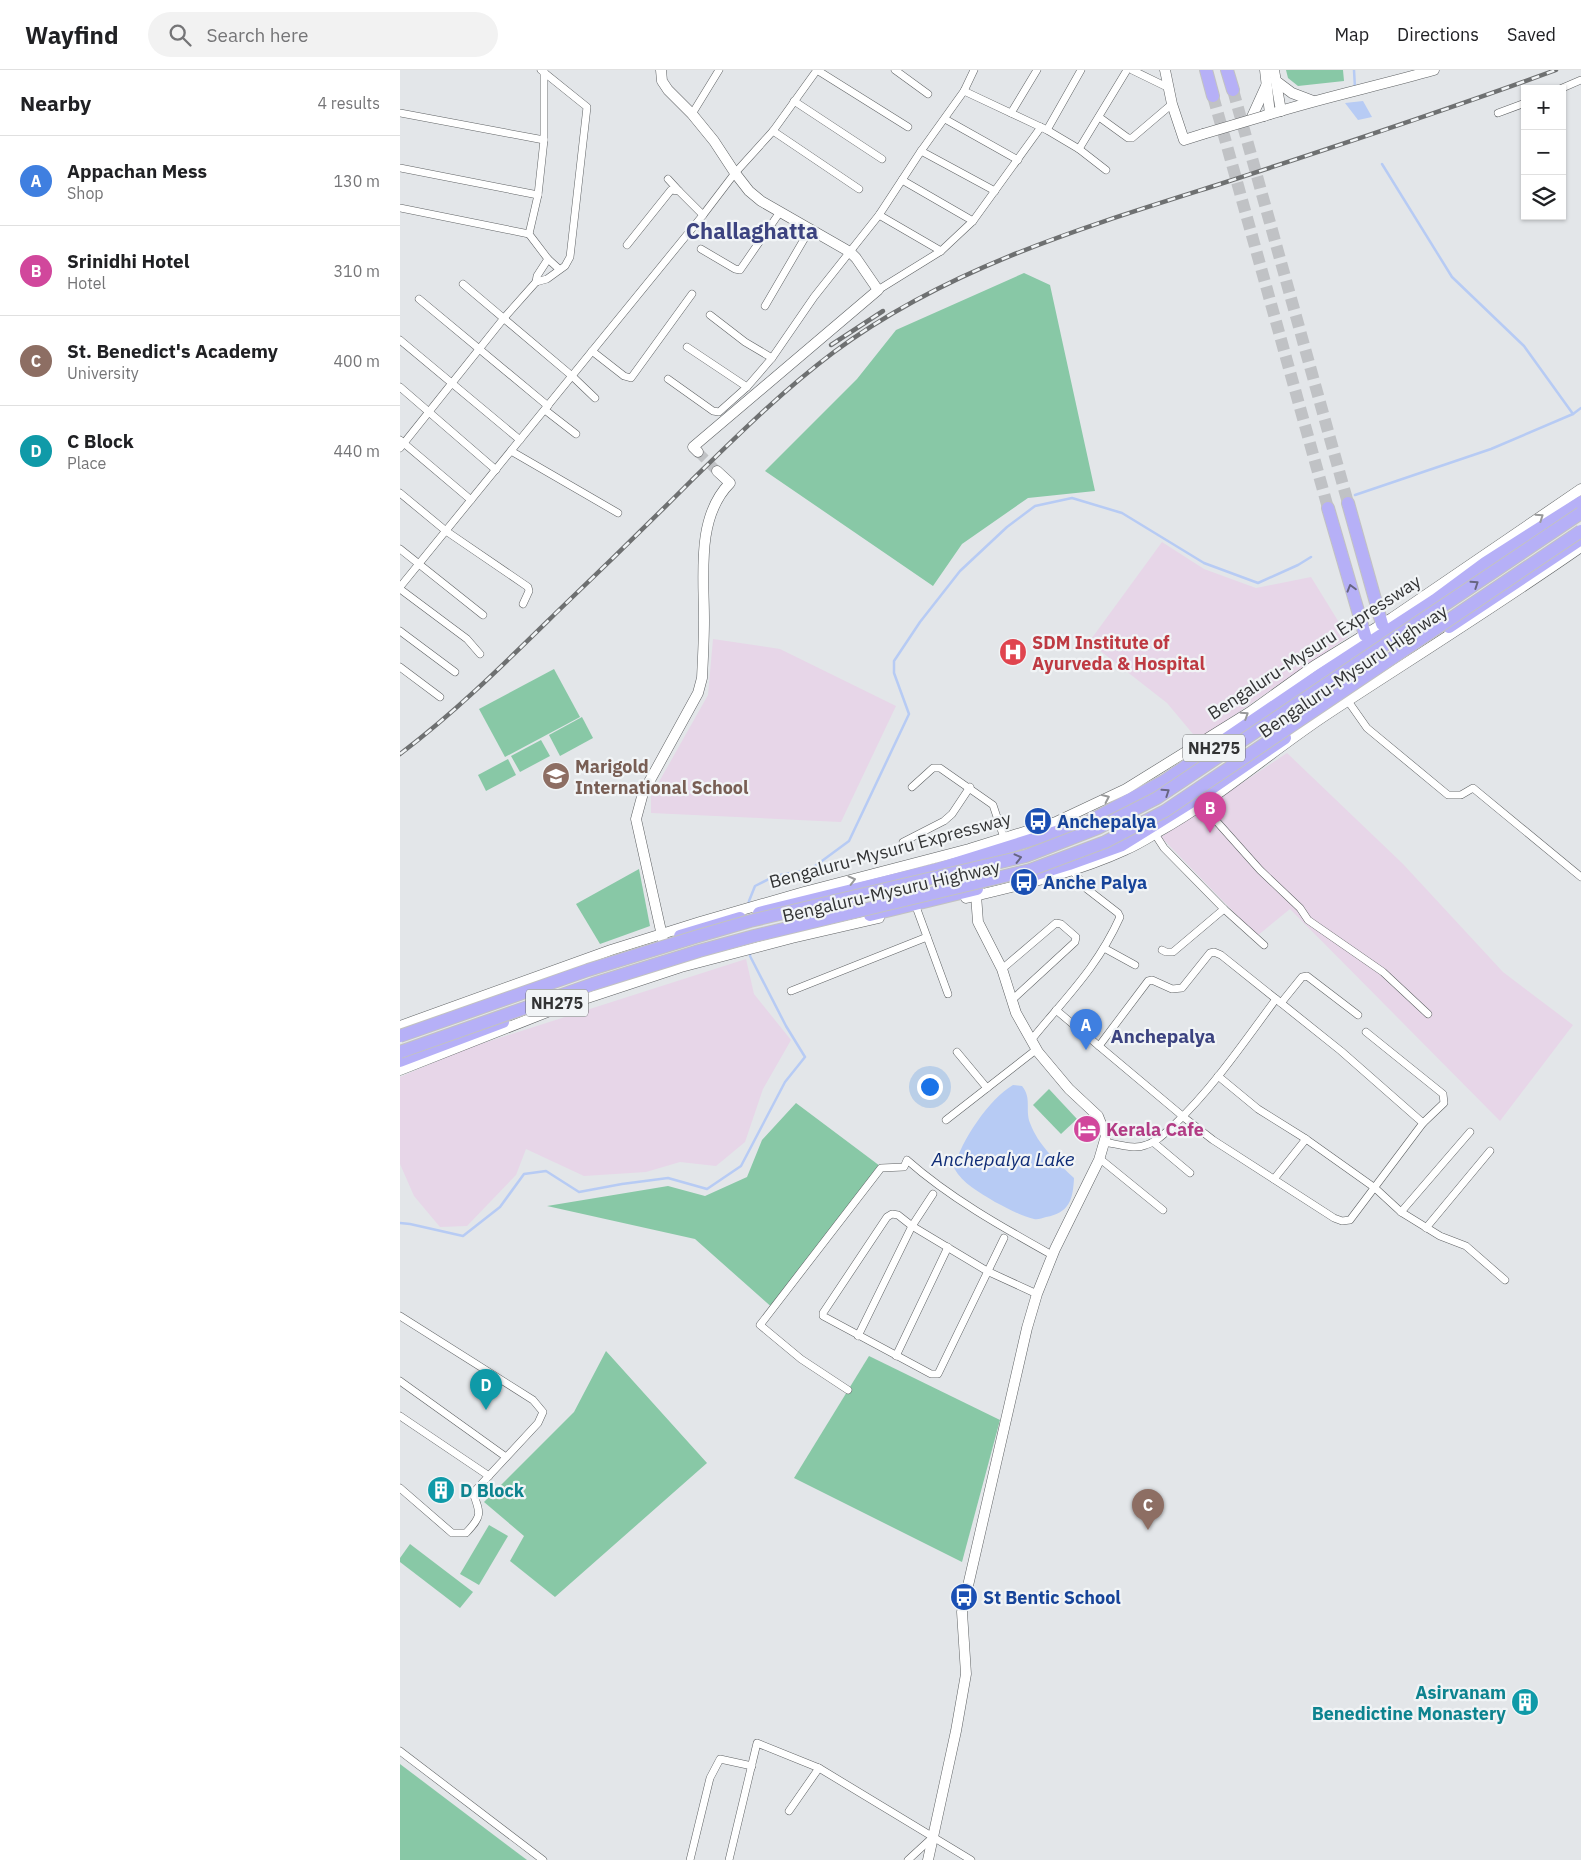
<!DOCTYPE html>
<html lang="en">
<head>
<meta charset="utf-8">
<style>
	body { margin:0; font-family:"IBM Plex Sans",sans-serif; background:#f2f2f2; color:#202124 }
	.controls { position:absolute; right:15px; top:15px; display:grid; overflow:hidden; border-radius:0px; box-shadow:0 1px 4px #0004 }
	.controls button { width:45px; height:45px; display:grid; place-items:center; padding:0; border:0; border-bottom:1px solid #e0e0e0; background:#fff; color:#202124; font:25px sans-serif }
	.you { position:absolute; left:529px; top:1016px; width:18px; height:18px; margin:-12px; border:4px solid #fff; border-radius:50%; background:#1a73e8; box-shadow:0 0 0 8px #1a73e833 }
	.badge { display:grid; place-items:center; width:32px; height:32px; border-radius:50%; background:#6670e9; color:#fff; font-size:16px; font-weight:700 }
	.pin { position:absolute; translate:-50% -41px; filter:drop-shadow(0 1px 2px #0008) }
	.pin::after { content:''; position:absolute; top:26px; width:18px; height:15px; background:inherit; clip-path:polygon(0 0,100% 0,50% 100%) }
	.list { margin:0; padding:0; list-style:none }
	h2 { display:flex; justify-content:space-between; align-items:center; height:65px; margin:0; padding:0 20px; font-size:21px }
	h2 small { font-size:16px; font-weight:400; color:#757577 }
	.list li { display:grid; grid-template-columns:32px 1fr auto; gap:15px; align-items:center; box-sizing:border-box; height:90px; padding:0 20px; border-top:1px solid #e0e0e0 }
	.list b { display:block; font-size:19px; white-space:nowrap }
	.list p { margin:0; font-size:16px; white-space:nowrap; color:#757577 }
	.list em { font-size:16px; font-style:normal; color:#757577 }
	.icon { flex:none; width:28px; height:28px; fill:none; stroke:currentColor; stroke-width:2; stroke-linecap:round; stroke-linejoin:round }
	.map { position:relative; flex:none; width:1181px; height:1790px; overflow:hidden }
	header { display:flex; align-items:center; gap:30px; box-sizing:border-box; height:70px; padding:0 25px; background:#fff; border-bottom:1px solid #e0e0e0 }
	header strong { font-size:24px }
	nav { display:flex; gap:28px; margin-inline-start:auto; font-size:18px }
	.search { width:350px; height:45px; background:#f2f2f2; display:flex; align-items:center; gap:12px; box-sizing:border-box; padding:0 18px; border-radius:28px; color:#757577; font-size:19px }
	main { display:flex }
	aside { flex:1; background:#fff }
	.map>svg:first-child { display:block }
	.industrial { fill:#e7d6e8 }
	.green { fill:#88c8a6 }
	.water { fill:#b7cbf4 }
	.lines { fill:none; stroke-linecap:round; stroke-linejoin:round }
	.stream { stroke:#b7cbf4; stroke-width:2.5 }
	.secondary-tunnel { stroke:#c0c2c5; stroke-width:10; stroke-dasharray:10 5; stroke-linecap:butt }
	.highway-tunnel { stroke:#c0c2c5; stroke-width:12; stroke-dasharray:12 6; stroke-linecap:butt }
	.street-casing { stroke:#5f6264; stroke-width:8 }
	.secondary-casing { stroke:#5f6264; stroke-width:11 }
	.highway-casing { stroke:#c2c2c2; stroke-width:14 }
	.street { stroke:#fff; stroke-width:7 }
	.secondary { stroke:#fff; stroke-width:10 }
	.highway { stroke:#b6b0f7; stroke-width:12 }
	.rail-casing { stroke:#6e7071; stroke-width:4.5 }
	.rail { stroke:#f1f4f6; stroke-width:2.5; stroke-dasharray:8; stroke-linecap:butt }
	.secondary-bridge-casing { stroke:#5f6264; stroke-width:11; stroke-linecap:butt }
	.highway-bridge-casing { stroke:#c2c2c2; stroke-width:14; stroke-linecap:butt }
	.secondary-bridge { stroke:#fff; stroke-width:10 }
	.highway-bridge { stroke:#b6b0f7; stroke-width:12 }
	.oneway { stroke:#98999a }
	.oneway2 { stroke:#676582 }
	.labels { text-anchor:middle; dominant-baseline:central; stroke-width:4.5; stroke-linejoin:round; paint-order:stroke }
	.shield { fill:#f1f4f6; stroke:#6b6d6e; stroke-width:1 }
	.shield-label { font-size:16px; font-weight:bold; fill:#323334 }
	.health-label { font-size:18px; font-weight:bold; fill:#be3a42; stroke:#f1f4f6; text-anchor:start }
	.street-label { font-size:18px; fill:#323334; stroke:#f1f4f6 }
	.education-label { font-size:18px; font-weight:bold; fill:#785e54; stroke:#f1f4f6; text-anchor:start }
	.transit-label { font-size:18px; font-weight:bold; fill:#164399; stroke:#f1f4f6; text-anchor:start }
	.hotel-label { font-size:18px; font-weight:bold; fill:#b23c85; stroke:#f1f4f6; text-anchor:start }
	.culture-label { font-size:18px; font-weight:bold; fill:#0d838f; stroke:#f1f4f6; text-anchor:start }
	.neighbourhood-label { font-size:19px; font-weight:bold; fill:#3c4380; stroke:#f1f4f6 }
	.water-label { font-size:19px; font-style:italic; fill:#0e2b76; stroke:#f1f4f6 }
	.district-label { font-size:22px; font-weight:bold; fill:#3c4380; stroke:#f1f4f6 }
</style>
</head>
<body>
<header>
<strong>Wayfind</strong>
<div class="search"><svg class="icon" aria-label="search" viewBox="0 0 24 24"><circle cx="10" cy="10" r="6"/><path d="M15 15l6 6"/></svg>Search here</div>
<nav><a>Map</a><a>Directions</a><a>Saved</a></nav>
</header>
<main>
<aside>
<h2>Nearby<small>4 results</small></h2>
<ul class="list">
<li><span class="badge" style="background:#3f7fe0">A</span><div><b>Appachan Mess</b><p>Shop</p></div><em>130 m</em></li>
<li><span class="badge" style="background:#d1479c">B</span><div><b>Srinidhi Hotel</b><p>Hotel</p></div><em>310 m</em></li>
<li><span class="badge" style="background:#8d6e63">C</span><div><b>St. Benedict's Academy</b><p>University</p></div><em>400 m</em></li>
<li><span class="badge" style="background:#0f9aa8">D</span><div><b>C Block</b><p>Place</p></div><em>440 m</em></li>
</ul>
</aside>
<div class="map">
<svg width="1181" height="1790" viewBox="0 0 1181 1790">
	<rect width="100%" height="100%" fill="#e3e6e9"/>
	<!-- industrial -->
	<g class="industrial">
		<polygon points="762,472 804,499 856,518 911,507 948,567 798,670 767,633 689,572"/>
		<polygon points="313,569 380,579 496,636 441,752 251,743 251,726 308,625"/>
		<polygon points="887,683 1003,794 1103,902 1173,955 1100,1051 890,839 857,866 761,767"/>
		<polygon points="346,889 354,924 391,970 363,1019 345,1072 316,1096 280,1092 246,1102 184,1106 126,1079 116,1105 67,1156 40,1157 14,1126 0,1094 0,1007 65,979"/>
	</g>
	<!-- green -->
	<g class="green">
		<polygon points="886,0 943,0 944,11 898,16 888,8"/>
		<polygon points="624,203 650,215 695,421 628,428 562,474 533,516 365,401 457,309 496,260"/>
		<polygon points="154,599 180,647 105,687 79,639"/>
		<polygon points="182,647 193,668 160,686 149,665"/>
		<polygon points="141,670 150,686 120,702 111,686"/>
		<polygon points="108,689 116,705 86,721 78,705"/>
		<polygon points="239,799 250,856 200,874 176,834"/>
		<polygon points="649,1019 677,1049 661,1064 633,1035"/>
		<polygon points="396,1033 480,1096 375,1240 295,1169 147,1136 268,1116 305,1126 347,1107 362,1070"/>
		<polygon points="206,1281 307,1393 155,1527 110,1491 124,1466 84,1432 174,1342"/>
		<polygon points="469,1286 600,1350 562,1492 394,1408"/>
		<polygon points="89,1455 108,1466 79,1515 60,1504"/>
		<polygon points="10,1474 73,1522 60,1538 0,1492 0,1488"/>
		<polygon points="0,1694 127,1790 0,1790"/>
	</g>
	<!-- water -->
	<g class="water">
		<polygon points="963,31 972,47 958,50 945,33"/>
		<path d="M 613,1015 L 622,1016 C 632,1028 625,1039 630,1053 C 638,1075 657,1092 674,1108 C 673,1130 669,1143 646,1147 C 642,1148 638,1150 634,1149 C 621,1146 607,1138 595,1132 C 579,1122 563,1114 554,1098 C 561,1071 589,1029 613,1015 Z"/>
	</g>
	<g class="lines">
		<!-- stream -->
		<g class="stream">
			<polyline points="954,0 955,18"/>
			<polyline points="1173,344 1181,338"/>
			<polyline points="955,425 1091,379 1173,344 1124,276 1052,207 982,94"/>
			<polyline points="349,835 349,831 355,816 375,806 411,799 449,771 509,644 494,603 494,591 520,552 560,501 607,457 635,436 672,428 722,443 804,493 858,513 898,495 911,487"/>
			<polyline points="0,1153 10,1154 63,1166 100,1137 124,1104 146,1101 179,1122 222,1114 268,1108 307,1119 341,1096 385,1012 405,987 386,956 350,886 350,883"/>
		</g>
		<!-- secondary-tunnel -->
		<polyline class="secondary-tunnel" points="298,382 317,401"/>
		<!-- highway-tunnel -->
		<g class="highway-tunnel">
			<polyline points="833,20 948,433"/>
			<polyline points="813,26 928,438"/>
		</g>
		<!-- street casing -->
		<g class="street-casing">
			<g id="street">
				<polyline points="495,0 528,24"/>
				<polyline points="732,0 769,18"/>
				<polyline points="1160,19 1181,10"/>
				<polyline points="564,21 647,60 681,0"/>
				<polyline points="394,31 482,89"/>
				<polyline points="0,43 144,70"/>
				<polyline points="611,43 637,0"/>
				<polyline points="1098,43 1125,33"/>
				<polyline points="292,44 319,0"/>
				<polyline points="699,47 728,68 732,68 772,34"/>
				<polyline points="545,49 618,90"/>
				<polyline points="647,60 679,79 706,100"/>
				<polyline points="373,61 459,119"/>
				<polyline points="679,79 727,0"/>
				<polyline points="521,81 595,121"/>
				<polyline points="0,98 138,125"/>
				<polyline points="268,109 279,121"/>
				<polyline points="502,110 573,151"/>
				<polyline points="0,138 129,164"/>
				<polyline points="479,145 541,181"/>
				<polyline points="227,175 271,120 279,121 303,145"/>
				<polyline points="301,179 335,199 340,200 380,142"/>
				<polyline points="148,189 159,199"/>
				<polyline points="136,212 137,206 148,189 129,164 138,125 144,70 144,0"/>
				<polyline points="63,214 172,306 195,328"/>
				<polyline points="478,220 541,181 573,151 641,57"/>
				<polyline points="19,229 148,336"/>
				<polyline points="365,236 410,159"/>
				<polyline points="310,245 345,272 372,288"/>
				<polyline points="0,270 120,370"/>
				<polyline points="287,277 347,317"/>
				<polyline points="192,281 224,306 231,308 292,224"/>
				<polyline points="268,309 313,341 319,342 347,317 372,288 414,227 479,145 521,81 564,21 574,0"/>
				<polyline points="0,317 96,400"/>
				<polyline points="145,340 176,364"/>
				<polyline points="0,370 71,430"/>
				<polyline points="0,378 104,248 136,212 147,209 165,196 170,187 187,37 141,0"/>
				<polyline points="111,381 218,443"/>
				<polyline points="0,423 46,461 128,517 129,521 123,534"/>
				<polyline points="0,479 83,545"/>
				<polyline points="0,517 303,145 335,103 373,61 417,0 508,57"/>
				<polyline points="0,519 67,569 80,584"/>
				<polyline points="0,561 55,602"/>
				<polyline points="0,597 40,627"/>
				<polyline points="948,631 967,658 1048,725 1061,725 1073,718 1181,807"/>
				<polyline points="512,717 533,698 540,698 593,735 604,768"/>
				<polyline points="802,735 860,800 900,838 908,850 983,902 1028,944"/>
				<polyline points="755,764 764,778 824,839 864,875"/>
				<polyline points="503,772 544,751 552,744 570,717"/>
				<polyline points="515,834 548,924"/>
				<polyline points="704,878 735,895"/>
				<polyline points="762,880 766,882 773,882 824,839"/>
				<polyline points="602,899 656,853 661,854 676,867 675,872 613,929"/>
				<polyline points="391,921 527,867"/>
				<polyline points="881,933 902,907 907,906 958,945"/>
				<polyline points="656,940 786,1049 813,1070 934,1148 942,1151 950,1150 1023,1053 1044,1033 1043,1024 966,962"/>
				<path d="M 632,969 C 666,927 697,898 720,847 L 718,843 L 687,819 L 672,800"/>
				<polyline points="699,976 748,911 752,910 772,919 782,918 810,883 814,882 821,885 941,981 1023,1053"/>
				<polyline points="557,982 587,1018"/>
				<polyline points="818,1006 858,1039 906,1069 975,1118 1001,1142 1040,1166 1066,1176 1105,1210"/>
				<polyline points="546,1050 637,979"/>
				<path d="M 704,1072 C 717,1074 734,1080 746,1075 C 757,1072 766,1062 774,1055 C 813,1018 844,972 876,929"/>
				<polyline points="753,1072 790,1103"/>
				<polyline points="699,1088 763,1140"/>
				<polyline points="874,1109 906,1069"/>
				<polyline points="1001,1142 1070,1062"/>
				<polyline points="1026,1158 1090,1081"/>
				<polyline points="604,1168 538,1304 531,1304 423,1246 423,1243 487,1147 492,1144 498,1145 512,1156 587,1201 637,1224"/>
				<path d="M 0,1246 L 133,1330 L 143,1342 L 138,1353 L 73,1423 C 81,1444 82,1446 66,1463 L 52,1463 L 0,1418"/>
				<polyline points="458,1266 512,1156 533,1124"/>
				<polyline points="496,1286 548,1177"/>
				<polyline points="0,1311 106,1387"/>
				<path d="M 448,1320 L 401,1289 L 360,1255 L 481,1098 L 504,1097 L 507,1090 C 550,1128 602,1157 652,1185"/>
				<polyline points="0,1346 89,1406"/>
				<polyline points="0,1681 143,1790"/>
				<polyline points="389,1741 419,1698"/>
				<polyline points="290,1790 310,1708 320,1689 352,1696"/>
				<polyline points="329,1790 357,1673 419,1698 571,1790"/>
				<polyline points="508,1790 533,1767"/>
			</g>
		</g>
		<!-- secondary casing -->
		<g class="secondary-casing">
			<g id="secondary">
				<polyline points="261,0 262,11 268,20 292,44 314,71 335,103 349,121 361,131 450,182 456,188 478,220 293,377 298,382"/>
				<polyline points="765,0 772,34 784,70 803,64"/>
				<polyline points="865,0 870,44"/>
				<polyline points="874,0 881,41"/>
				<polyline points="876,11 892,23 913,31"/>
				<path d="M 864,46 C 920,28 978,16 1034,0"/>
				<polyline points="851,49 866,16"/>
				<path d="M 566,828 C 620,815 675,803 725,780 C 737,775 748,768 758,762 C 819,728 871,681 929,643 C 1013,588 1098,535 1181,477"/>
				<path d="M 263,870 L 236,749 L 243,723 L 298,623 L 302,608 C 303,588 304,569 304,550 C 304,505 296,447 330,413 L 317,401"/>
				<polyline points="0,956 211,880 300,852 404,822 569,779 656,752 726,719 850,642 914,596 992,548 1181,419"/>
				<polyline points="0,1000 160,937 281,897 392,868 479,848"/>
				<polyline points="528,1790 556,1661 566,1604 562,1542 627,1258 637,1224 655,1179 699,1090 706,1066 698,1046 669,1019 638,982 616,943 602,899 578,852 576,825 571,792"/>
			</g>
		</g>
		<!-- highway casing -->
		<g class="highway-casing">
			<g id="highway">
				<polyline points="806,0 813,26"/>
				<polyline points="827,0 833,20"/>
				<polyline points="948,433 982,554"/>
				<polyline points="928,438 965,565"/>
				<polyline points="1049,557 1181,469"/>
				<polyline points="620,809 669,794 722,775 796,729 885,668"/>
				<polyline points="359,843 538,799 688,752 764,711 920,605 1035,530 1085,493 1181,432"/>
				<polyline points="470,845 577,819"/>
				<polyline points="280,866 340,848"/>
				<polyline points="0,991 103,952"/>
			</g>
		</g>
		<!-- street -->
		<use href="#street" class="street"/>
		<!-- secondary -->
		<use href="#secondary" class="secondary"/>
		<!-- highway -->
		<use href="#highway" class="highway"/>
		<!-- rail casing -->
		<g class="rail-casing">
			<g id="rail">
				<polyline points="431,275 483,241"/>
				<path d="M 0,684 C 57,641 107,591 158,541 C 203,498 247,455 291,411 C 337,366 382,321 434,282 C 547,198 684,157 817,115 C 931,78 1044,41 1156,0"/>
			</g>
		</g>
		<!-- rail -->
		<use href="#rail" class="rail"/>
		<!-- secondary-bridge casing -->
		<g class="secondary-bridge-casing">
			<polyline id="secondary-bridge" points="803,64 864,46"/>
		</g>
		<!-- highway-bridge casing -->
		<g class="highway-bridge-casing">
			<g id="highway-bridge">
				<polyline points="0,966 188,900 295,867 350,851 626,786 698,758 757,728 1181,443"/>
				<polyline points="0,982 193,914 299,881 354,866 630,800 705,772 765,741 1181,461"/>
			</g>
		</g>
		<!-- secondary-bridge -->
		<use href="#secondary-bridge" class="secondary-bridge"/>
		<!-- highway-bridge -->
		<use href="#highway-bridge" class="highway-bridge"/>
	</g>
	<!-- one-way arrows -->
	<defs><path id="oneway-chevron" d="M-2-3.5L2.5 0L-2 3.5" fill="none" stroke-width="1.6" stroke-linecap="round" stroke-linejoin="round" transform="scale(1.25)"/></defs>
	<g class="oneway">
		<use href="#oneway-chevron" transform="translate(1140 447) rotate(-34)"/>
		<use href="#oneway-chevron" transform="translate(845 645) rotate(-33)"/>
		<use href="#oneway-chevron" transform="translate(706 728) rotate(-25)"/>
		<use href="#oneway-chevron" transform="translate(452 810) rotate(-14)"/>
	</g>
	<g class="oneway2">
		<use href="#oneway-chevron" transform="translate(1075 514) rotate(-34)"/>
		<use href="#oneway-chevron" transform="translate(951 518) rotate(-106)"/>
		<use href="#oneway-chevron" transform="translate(766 722) rotate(-34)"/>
		<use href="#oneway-chevron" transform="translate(618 788) rotate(-14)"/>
	</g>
	<!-- icons -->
	<defs>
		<g id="hospital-disc" transform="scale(1.4375)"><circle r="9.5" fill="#e0444e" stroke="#f1f4f6"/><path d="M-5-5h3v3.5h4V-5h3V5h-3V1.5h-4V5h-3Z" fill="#fff"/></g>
		<g id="school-disc" transform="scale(1.4375)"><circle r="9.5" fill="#8d6e63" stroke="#f1f4f6"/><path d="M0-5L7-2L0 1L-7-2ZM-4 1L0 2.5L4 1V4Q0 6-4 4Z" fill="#fff"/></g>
		<g id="bus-disc" transform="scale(1.4375)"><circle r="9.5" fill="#1a4fb4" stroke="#f1f4f6"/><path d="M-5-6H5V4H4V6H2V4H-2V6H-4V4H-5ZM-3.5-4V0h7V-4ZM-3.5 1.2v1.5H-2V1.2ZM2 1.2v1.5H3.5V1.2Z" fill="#fff"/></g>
		<g id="hotel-disc" transform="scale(1.4375)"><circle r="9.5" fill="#d1479c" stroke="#f1f4f6"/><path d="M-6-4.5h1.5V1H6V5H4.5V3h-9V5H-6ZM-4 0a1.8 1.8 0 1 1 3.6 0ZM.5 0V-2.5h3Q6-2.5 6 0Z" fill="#fff"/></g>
		<g id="building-disc" transform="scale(1.4375)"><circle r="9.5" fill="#0f9aa8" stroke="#f1f4f6"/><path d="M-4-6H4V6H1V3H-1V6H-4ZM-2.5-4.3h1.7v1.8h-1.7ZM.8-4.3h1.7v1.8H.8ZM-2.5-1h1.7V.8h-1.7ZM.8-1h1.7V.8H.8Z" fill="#fff"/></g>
	</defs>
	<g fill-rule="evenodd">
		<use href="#hospital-disc" x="613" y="582"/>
		<use href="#school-disc" x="156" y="706"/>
		<use href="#bus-disc" x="638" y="751"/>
		<use href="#bus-disc" x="624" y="812"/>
		<use href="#hotel-disc" x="687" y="1059"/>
		<use href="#building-disc" x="41" y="1420"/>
		<use href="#bus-disc" x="564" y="1527"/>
		<use href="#building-disc" x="1125" y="1632"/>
	</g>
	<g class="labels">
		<!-- shield labels -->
		<g class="shield">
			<rect x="783" y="664.5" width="62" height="27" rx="4"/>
			<rect x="126" y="919.5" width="62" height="27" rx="4"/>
		</g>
		<g class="shield-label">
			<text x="814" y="678">NH275</text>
			<text x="157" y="933">NH275</text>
		</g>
		<!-- health labels -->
		<g class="health-label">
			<text x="632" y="572">SDM Institute of<tspan x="632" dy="21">Ayurveda &amp; Hospital</tspan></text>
		</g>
		<!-- street labels -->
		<g class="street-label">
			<text transform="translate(914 577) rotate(-33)">Bengaluru-Mysuru Expressway</text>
			<text transform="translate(953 601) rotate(-34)">Bengaluru-Mysuru Highway</text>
			<text transform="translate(490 780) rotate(-15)">Bengaluru-Mysuru Expressway</text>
			<text transform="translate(491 821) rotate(-13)">Bengaluru-Mysuru Highway</text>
		</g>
		<!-- education labels -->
		<g class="education-label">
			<text x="175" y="696">Marigold<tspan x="175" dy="21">International School</tspan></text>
		</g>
		<!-- transit labels -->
		<g class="transit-label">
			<text x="657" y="751">Anchepalya</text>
			<text x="643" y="812">Anche Palya</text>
			<text x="583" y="1527">St Bentic School</text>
		</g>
		<!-- hotel labels -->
		<g class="hotel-label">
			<text x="706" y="1059">Kerala Cafe</text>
		</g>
		<!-- culture labels -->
		<g class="culture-label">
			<text x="60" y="1420">D Block</text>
			<text x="1106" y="1622" text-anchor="end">Asirvanam<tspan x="1106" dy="21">Benedictine Monastery</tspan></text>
		</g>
		<!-- neighbourhood labels -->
		<g class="neighbourhood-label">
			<text x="763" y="966">Anchepalya</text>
		</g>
		<!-- water labels -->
		<g class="water-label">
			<text x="603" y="1089">Anchepalya Lake</text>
		</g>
		<!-- district labels -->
		<g class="district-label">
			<text x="352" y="160">Challaghatta</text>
		</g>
	</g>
</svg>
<div class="controls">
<button>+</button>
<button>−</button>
<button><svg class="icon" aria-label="layers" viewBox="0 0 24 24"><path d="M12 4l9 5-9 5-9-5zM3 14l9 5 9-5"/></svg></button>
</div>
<div class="you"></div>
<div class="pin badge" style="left:686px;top:980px;background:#3f7fe0">A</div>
<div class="pin badge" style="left:810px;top:763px;background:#d1479c">B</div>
<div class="pin badge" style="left:748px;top:1460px;background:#8d6e63">C</div>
<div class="pin badge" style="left:86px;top:1340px;background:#0f9aa8">D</div>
</div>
</main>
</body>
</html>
